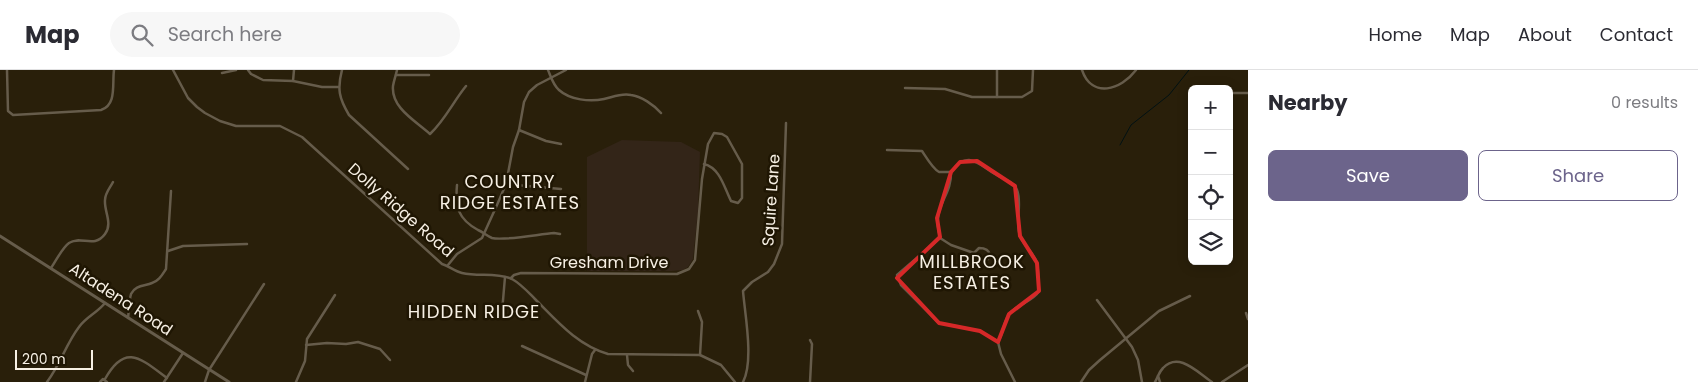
<!DOCTYPE html>
<html lang="en">
<head>
<meta charset="utf-8">
<style>
	body { margin:0; font-family:Poppins,sans-serif; background:#f7f7f7; color:#2b2b33 }
	.controls { position:absolute; right:15px; top:15px; display:grid; overflow:hidden; border-radius:8px; box-shadow:0 2px 12px #0003 }
	.controls button { width:45px; height:45px; display:grid; place-items:center; padding:0; border:0; border-bottom:1px solid #e1e1e2; background:#fff; color:#2b2b33; font:25px sans-serif }
	.scale { position:absolute; left:15px; bottom:12px; width:78px; box-sizing:border-box; padding-left:5px; border:2px solid #f7f0e4; border-top:0; font-size:14px; line-height:18px; white-space:nowrap; color:#f7f0e4; -webkit-text-stroke:4px #1f1603; paint-order:stroke }
	.list { margin:0; padding:0; list-style:none }
	h2 { display:flex; justify-content:space-between; align-items:center; height:65px; margin:0; padding:0 20px; font-size:21px }
	h2 small { font-size:16px; font-weight:400; color:#7c7c81 }
	.actions { display:flex; gap:10px; padding:15px 20px }
	.actions a { flex:1; padding:11px 0; border:1px solid #6c648b; border-radius:8px; text-align:center; font-size:18px; color:#6c648b }
	.actions .main { background:#6c648b; color:#fff }
	.icon { flex:none; width:28px; height:28px; fill:none; stroke:currentColor; stroke-width:2; stroke-linecap:round; stroke-linejoin:round }
	.map { position:relative; flex:none; width:1248px; height:312px; overflow:hidden }
	header { display:flex; align-items:center; gap:30px; box-sizing:border-box; height:70px; padding:0 25px; background:#fff; border-bottom:1px solid #e1e1e2 }
	header strong { font-size:24px }
	nav { display:flex; gap:28px; margin-inline-start:auto; font-size:18px }
	.search { width:350px; height:45px; background:#f7f7f7; display:flex; align-items:center; gap:12px; box-sizing:border-box; padding:0 18px; border-radius:28px; color:#7c7c81; font-size:19px }
	main { display:flex }
	aside { flex:1; background:#fff }
	.map>svg:first-child { display:block }
	.education { fill:#332518 }
	.lines { fill:none; stroke-linecap:round; stroke-linejoin:round }
	.stream { stroke:#011113; stroke-width:1 }
	.minor { stroke:#665c4b; stroke-width:2.5 }
	.tertiary { stroke:#665c4b; stroke-width:3 }
	.marked { fill:none; stroke:#d62828; stroke-width:4; stroke-linejoin:round }
	.labels { text-anchor:middle; dominant-baseline:central; stroke-width:5; stroke-linejoin:round; paint-order:stroke }
	.street-label { font-size:16px; fill:#f7f0e4; stroke:#1f1603 }
	.neighbourhood-label { font-size:18px; letter-spacing:1px; fill:#f7f0e4; stroke:#1f1603 }
</style>
</head>
<body>
<header>
<strong>Map</strong>
<div class="search"><svg class="icon" aria-label="search" viewBox="0 0 24 24"><circle cx="10" cy="10" r="6"/><path d="M15 15l6 6"/></svg>Search here</div>
<nav><a>Home</a><a>Map</a><a>About</a><a>Contact</a></nav>
</header>
<main>
<div class="map">
<svg width="1248" height="312" viewBox="0 0 1248 312">
	<rect width="100%" height="100%" fill="#291f0a"/>
	<!-- education -->
	<polygon class="education" points="622,70 681,72 700,82 698,141 693,189 688,197 683,200 672,201 587,201 587,87"/>
	<g class="lines">
		<!-- stream -->
		<polyline class="stream" points="1120,75 1131,55 1169,25 1189,0"/>
		<!-- minor -->
		<g class="minor">
			<path d="M 7,0 L 8,41 L 13,45 L 101,40 C 117,35 112,14 114,0"/>
			<path d="M 173,0 L 188,28 L 197,37 L 205,43 L 220,51 L 236,56 L 280,56 L 302,67 L 442,194 C 449,196 454,201 462,203 C 478,207 497,202 512,209 C 521,214 528,222 535,229 C 557,251 577,275 608,284 L 700,285 L 721,295 L 735,312"/>
			<polyline points="248,0 251,4 263,10 293,11 322,17 338,17"/>
			<path d="M 342,0 C 337,19 339,28 349,45 L 408,99"/>
			<path d="M 397,0 C 396,5 394,10 393,16 C 391,38 416,51 430,64 C 445,50 453,32 466,16"/>
			<path d="M 548,0 C 551,7 553,15 559,20 C 570,30 590,32 604,29 C 613,27 621,23 631,25 C 641,26 654,35 661,43"/>
			<path d="M 1082,0 C 1092,29 1121,20 1136,0"/>
			<polyline points="222,3 236,0"/>
			<polyline points="396,5 429,5"/>
			<polyline points="293,11 294,0"/>
			<polyline points="905,18 945,19 972,27 1022,27 1032,21 1033,0"/>
			<polyline points="1229,23 1248,23"/>
			<polyline points="997,27 997,0"/>
			<polyline points="519,60 546,71 561,74"/>
			<path d="M 887,80 L 922,81 C 926,87 933,99 939,102 L 951,102 C 968,79 978,94 995,104 C 1003,109 1013,111 1017,120 C 1022,132 1016,148 1019,162 C 1021,174 1032,180 1036,191 C 1040,201 1037,212 1039,221 C 1034,231 1018,234 1010,243 C 1003,251 1004,263 998,272"/>
			<polyline points="506,114 561,119"/>
			<path d="M 457,115 C 455,137 458,149 478,160 C 483,162 487,166 492,168 C 504,171 540,164 554,163 L 560,164"/>
			<path d="M 940,167 C 931,136 952,127 951,102"/>
			<polyline points="940,168 897,205 901,215 939,253 980,261 998,272 1001,284 1015,312"/>
			<polyline points="940,168 951,175 974,183"/>
			<path d="M 979,178 C 984,178 989,180 990,185 L 988,189 L 985,191 L 977,189 L 974,183 Z"/>
			<polyline points="168,181 183,176 247,174"/>
			<polyline points="448,195 457,184 482,168 497,135 506,114 513,77 519,60 524,32 529,22 537,15 566,0"/>
			<path d="M 51,198 C 56,191 62,178 69,173 C 81,165 94,179 105,164 C 113,153 104,142 105,130 C 105,123 110,118 113,112"/>
			<path d="M 511,208 L 514,205 L 521,203 L 677,204 L 689,199 L 695,190 L 702,109 L 708,74 L 714,63 L 722,64 L 727,67 L 742,94 L 742,128 L 738,133 L 731,131 C 724,117 720,98 704,94"/>
			<polyline points="1097,230 1132,277 1138,290 1142,312"/>
			<polyline points="698,241 702,252 700,285"/>
			<polyline points="502,242 505,207"/>
			<polyline points="1246,243 1248,249"/>
			<path d="M 128,248 C 129,241 129,231 131,224 C 135,215 145,216 152,213 C 159,211 162,205 166,199 L 171,121"/>
			<polyline points="306,275 327,273 346,274 358,272 380,279 390,290"/>
			<polyline points="522,276 586,305"/>
			<polyline points="627,285 628,295 633,301"/>
			<polyline points="1158,306 1160,312"/>
			<path d="M 105,309 C 125,273 140,288 167,308"/>
			<path d="M 47,312 C 60,295 66,274 79,257 C 86,247 97,243 105,233"/>
			<polyline points="100,312 103,309 107,312"/>
			<polyline points="164,312 183,283"/>
			<polyline points="205,312 209,300 264,214"/>
			<polyline points="296,312 305,291 307,269 335,225"/>
			<polyline points="585,312 592,284 595,280"/>
			<path d="M 743,312 C 754,291 745,245 743,221 L 752,212 L 768,202 L 774,194 L 782,174 L 786,53"/>
			<polyline points="810,312 812,274 810,270"/>
			<polyline points="1081,312 1089,300 1100,290 1159,241 1190,226"/>
			<path d="M 1155,312 C 1158,307 1159,302 1163,298 C 1179,281 1198,303 1212,312"/>
			<polyline points="1222,312 1248,295"/>
		</g>
		<!-- tertiary -->
		<polyline class="tertiary" points="0,166 229,312"/>
	</g>
	<!-- marked area -->
	<path class="marked" d="M 977,91 L 1015,116 L 1020,166 L 1037,193 L 1039,221 L 1009,244 L 998,272 L 980,261 L 939,253 L 897,208 L 940,167 L 937,148 L 951,102 L 960,92 Z"/>
	<g class="labels">
		<!-- street labels -->
		<g class="street-label">
			<text transform="translate(771 130) rotate(-86)">Squire Lane</text>
			<text transform="translate(401 140) rotate(41)">Dolly Ridge Road</text>
			<text x="609" y="192">Gresham Drive</text>
			<text transform="translate(121 229) rotate(33)">Altadena Road</text>
		</g>
		<!-- neighbourhood labels -->
		<g class="neighbourhood-label">
			<text x="510" y="111">COUNTRY<tspan x="510" dy="21">RIDGE ESTATES</tspan></text>
			<text x="972" y="191">MILLBROOK<tspan x="972" dy="21">ESTATES</tspan></text>
			<text x="474" y="241">HIDDEN RIDGE</text>
		</g>
	</g>
</svg>
<div class="controls">
<button>+</button>
<button>−</button>
<button><svg class="icon" aria-label="locate" viewBox="0 0 24 24"><circle cx="12" cy="12" r="6"/><path d="M12 2v4M12 18v4M2 12h4M18 12h4"/></svg></button>
<button><svg class="icon" aria-label="layers" viewBox="0 0 24 24"><path d="M12 4l9 5-9 5-9-5zM3 14l9 5 9-5"/></svg></button>
</div>
<div class="scale">200 m</div>
</div>
<aside>
<h2>Nearby<small>0 results</small></h2>
<ul class="list">
</ul>
<div class="actions"><a class="main">Save</a><a>Share</a></div>
</aside>
</main>
</body>
</html>
